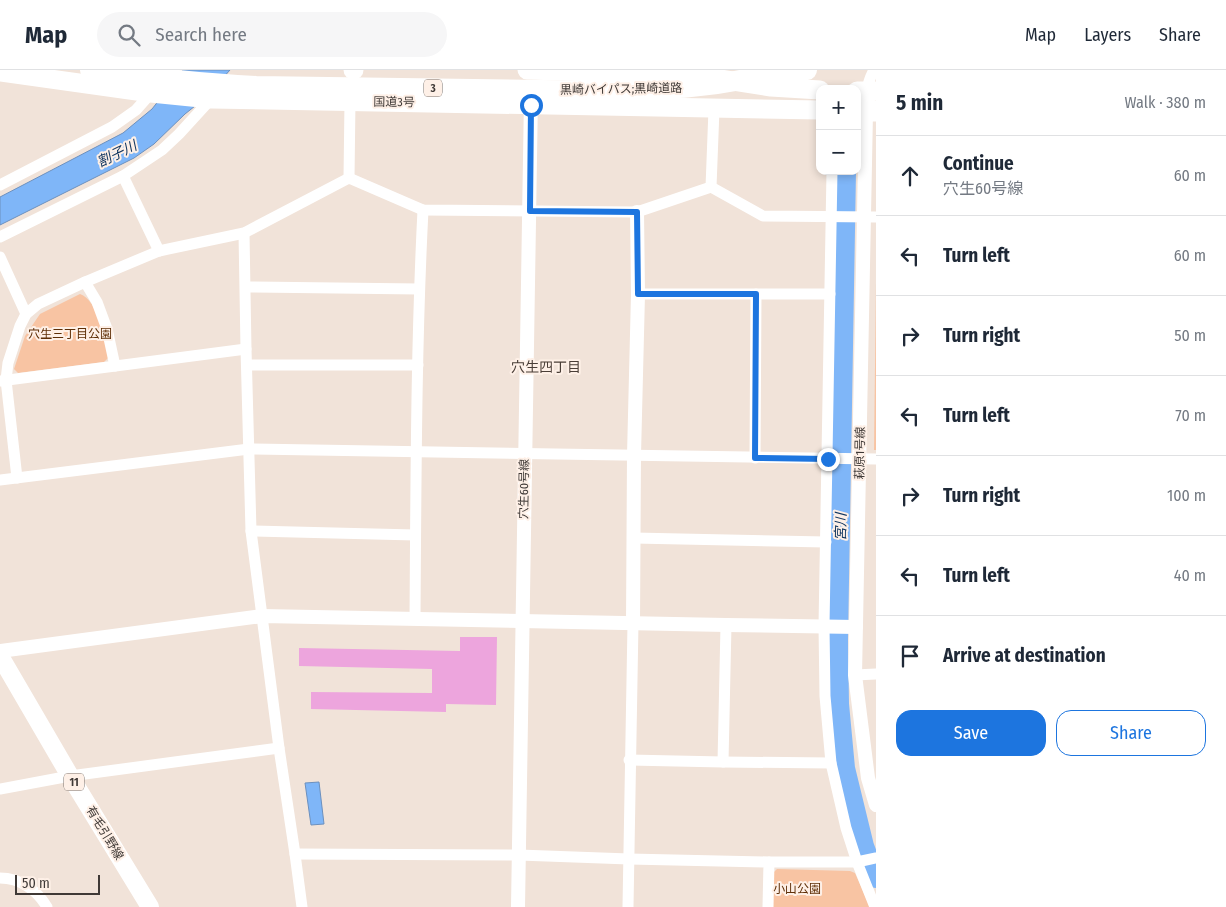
<!DOCTYPE html>
<html lang="en">
<head>
<meta charset="utf-8">
<style>
	body { margin:0; font-family:"Fira Sans Condensed","Noto Sans JP",sans-serif; background:#f6f6f7; color:#1f2937 }
	.controls { position:absolute; right:15px; top:15px; display:grid; overflow:hidden; border-radius:10px; box-shadow:0 2px 8px #0003 }
	.controls button { width:45px; height:45px; display:grid; place-items:center; padding:0; border:0; border-bottom:1px solid #e0e1e3; background:#fff; color:#1f2937; font:25px sans-serif }
	.scale { position:absolute; left:15px; bottom:12px; width:85px; box-sizing:border-box; padding-left:5px; border:2px solid #3f3936; border-top:0; font-size:14px; line-height:18px; white-space:nowrap; color:#3f3936; -webkit-text-stroke:4px #fef0e7; paint-order:stroke }
	.stop { position:absolute; width:15px; height:15px; margin:-11px; border:4px solid #1d75df; border-radius:50%; background:#fff }
	.stop.end { background:#1d75df; border-color:#fff; box-shadow:0 1px 5px #0008 }
	.list { margin:0; padding:0; list-style:none }
	h2 { display:flex; justify-content:space-between; align-items:center; height:65px; margin:0; padding:0 20px; font-size:21px }
	h2 small { font-size:16px; font-weight:400; color:#747a83 }
	.list li { display:grid; grid-template-columns:32px 1fr auto; gap:15px; align-items:center; box-sizing:border-box; height:80px; padding:0 20px; border-top:1px solid #e0e1e3 }
	.list b { display:block; font-size:19px; white-space:nowrap }
	.list p { margin:0; font-size:16px; white-space:nowrap; color:#747a83 }
	.list em { font-size:16px; font-style:normal; color:#747a83 }
	.actions { display:flex; gap:10px; padding:15px 20px }
	.actions a { flex:1; padding:11px 0; border:1px solid #1d75df; border-radius:15px; text-align:center; font-size:18px; color:#1d75df }
	.actions .main { background:#1d75df; color:#fff }
	.icon { flex:none; width:28px; height:28px; fill:none; stroke:currentColor; stroke-width:2; stroke-linecap:round; stroke-linejoin:round }
	.map { position:relative; flex:none; width:876px; height:837px; overflow:hidden }
	header { display:flex; align-items:center; gap:30px; box-sizing:border-box; height:70px; padding:0 25px; background:#fff; border-bottom:1px solid #e0e1e3 }
	header strong { font-size:24px }
	nav { display:flex; gap:28px; margin-inline-start:auto; font-size:18px }
	.search { width:350px; height:45px; background:#f6f6f7; display:flex; align-items:center; gap:12px; box-sizing:border-box; padding:0 18px; border-radius:28px; color:#747a83; font-size:19px }
	main { display:flex }
	aside { flex:1; background:#fff }
	.map>svg:first-child { display:block }
	.green { fill:#f8c4a3 }
	.water { fill:#7fb6f8; stroke:#6c90be }
	.lines { fill:none; stroke-linecap:round; stroke-linejoin:round }
	.river { stroke:#7fb6f8; stroke-width:20 }
	.building { fill:#eda5dd }
	.minor { stroke:#fff; stroke-width:11 }
	.tertiary { stroke:#fff; stroke-width:14 }
	.primary { stroke:#fff; stroke-width:18 }
	.trunk { stroke:#fff; stroke-width:19 }
	.motorway { stroke:#fff; stroke-width:20 }
	.route { stroke:#1d75df; stroke-width:6 }
	.labels { text-anchor:middle; dominant-baseline:central; stroke-width:4; stroke-linejoin:round; paint-order:stroke }
	.shield { fill:#fef0e7; stroke:#78706b; stroke-width:1 }
	.shield-label { font-size:11px; font-weight:bold; fill:#3f3936 }
	.street-label { font-size:12px; fill:#3f3936; stroke:#fef0e7 }
	.park-label { font-size:12px; fill:#5f2f07; stroke:#fef0e7 }
	.water-label { font-size:14px; font-style:italic; fill:#113660; stroke:#fef0e7 }
	.neighbourhood-label { font-size:14px; fill:#4a3e37; stroke:#fef0e7 }
</style>
</head>
<body>
<header>
<strong>Map</strong>
<div class="search"><svg class="icon" aria-label="search" viewBox="0 0 24 24"><circle cx="10" cy="10" r="6"/><path d="M15 15l6 6"/></svg>Search here</div>
<nav><a>Map</a><a>Layers</a><a>Share</a></nav>
</header>
<main>
<div class="map">
<svg width="876" height="837" viewBox="0 0 876 837">
	<rect width="100%" height="100%" fill="#f1e3d9"/>
	<!-- green -->
	<g class="green">
		<polygon points="876,212 876,380 874,380"/>
		<path d="M 80,224 C 98,230 104,269 109,287 L 104,292 L 18,303 L 14,299 L 25,266 L 40,244 Z"/>
		<polygon points="777,799 850,801 855,803 870,837 772,837 772,804"/>
	</g>
	<!-- water -->
	<g class="water">
		<polygon points="183,0 230,0 205,28 185,44 154,74 134,88 0,155 0,127 123,63 152,39"/>
		<polygon points="319,712 324,754 311,755 305,713"/>
	</g>
	<g class="lines">
		<!-- river -->
		<polyline class="river" points="846,101 838,570 839,634 845,698 864,776 876,808"/>
	</g>
	<!-- building -->
	<polygon class="building" points="460,567 497,567 496,635 446,634 446,642 311,639 311,622 432,623 432,599 299,596 299,578 460,581"/>
	<g class="lines">
		<!-- minor -->
		<g class="minor">
			<path d="M 866,42 C 866,27 866,14 874,0"/>
			<polyline points="832,101 824,556 825,626 831,693 846,758 857,792 875,837"/>
			<polyline points="123,106 159,181"/>
			<polyline points="349,108 350,31"/>
			<polyline points="0,115 112,57 136,40 151,23"/>
			<polyline points="711,117 714,39"/>
			<polyline points="244,163 246,279 251,461 279,678 295,784 302,837"/>
			<polyline points="0,167 123,106 162,80 179,64 211,29"/>
			<polyline points="0,187 26,244"/>
			<polyline points="85,212 97,232 107,259 115,296"/>
			<polyline points="246,217 419,219"/>
			<polyline points="638,224 830,224"/>
			<polyline points="247,295 418,295"/>
			<polyline points="0,311 246,279"/>
			<polyline points="755,388 756,224"/>
			<polyline points="17,408 6,310 8,293 20,256 26,244 38,234 85,212 159,181 244,163 349,108 423,140 637,142 711,117 763,146 876,147"/>
			<polyline points="0,410 249,379 876,389"/>
			<polyline points="251,461 415,465"/>
			<polyline points="634,468 826,472"/>
			<path d="M 415,549 C 416,413 416,276 423,140"/>
			<polyline points="855,605 876,604"/>
			<polyline points="629,690 723,692 831,693"/>
			<polyline points="723,692 726,555"/>
			<polyline points="0,719 70,706 279,678"/>
			<polyline points="295,784 519,785 629,789 769,792 857,792 876,788"/>
			<path d="M 0,808 C 20,808 37,820 47,837"/>
			<polyline points="628,837 633,553"/>
			<polyline points="768,837 769,792"/>
		</g>
		<!-- tertiary -->
		<g class="tertiary">
			<polyline points="873,37 866,42 855,605 868,708 876,735"/>
			<polyline points="633,553 634,385 638,224 637,142"/>
			<polyline points="0,581 262,546 726,555 856,557"/>
			<polyline points="518,837 531,26"/>
		</g>
		<!-- primary -->
		<polyline class="primary" points="0,586 70,706 150,837"/>
		<!-- trunk -->
		<g class="trunk">
			<polyline points="353,0 354,0"/>
			<polyline points="527,0 666,4 714,8 771,17 820,20"/>
			<polyline points="0,2 151,23 211,29 820,40"/>
			<polyline points="857,21 876,21"/>
			<polyline points="857,42 876,42"/>
		</g>
		<!-- motorway -->
		<g class="motorway">
			<path d="M 90,0 C 145,7 201,13 256,16 L 610,21 C 655,19 700,19 745,9 C 755,7 765,3 774,0"/>
			<polyline points="761,4 807,0"/>
		</g>
	</g>
	<g class="lines">
		<!-- route -->
		<polyline class="route" points="531,35 530,141 637,142 638,224 756,224 755,388 828,389"/>
	</g>
	<g class="labels">
		<!-- shield labels -->
		<g class="shield">
			<rect x="424" y="9.5" width="18" height="17" rx="4"/>
			<rect x="64" y="703.5" width="20" height="17" rx="4"/>
		</g>
		<g class="shield-label">
			<text x="433" y="18">3</text>
			<text x="74" y="712">11</text>
		</g>
		<!-- street labels -->
		<g class="street-label">
			<text transform="translate(621 19) rotate(-1)">黒崎バイパス;黒崎道路</text>
			<text transform="translate(394 32) rotate(1)">国道3号</text>
			<text transform="translate(860 383) rotate(-89)">萩原1号線</text>
			<text transform="translate(524 419) rotate(-89)">穴生60号線</text>
			<text transform="translate(105 763) rotate(59)">有毛引野線</text>
		</g>
		<!-- park labels -->
		<g class="park-label">
			<text x="70" y="264">穴生三丁目公園</text>
			<text x="797" y="819">小山公園</text>
		</g>
		<!-- water labels -->
		<g class="water-label">
			<text transform="translate(117 84) rotate(-26)">割子川</text>
			<text transform="translate(841 457) rotate(-89)">宮川</text>
		</g>
		<!-- neighbourhood labels -->
		<g class="neighbourhood-label">
			<text x="546" y="297">穴生四丁目</text>
		</g>
	</g>
</svg>
<div class="controls">
<button>+</button>
<button>−</button>
</div>
<div class="scale">50 m</div>
<div class="stop" style="left:531px;top:35px"></div>
<div class="stop end" style="left:828px;top:389px"></div>
</div>
<aside>
<h2>5 min<small>Walk · 380 m</small></h2>
<ul class="list">
<li><svg class="icon" aria-label="ahead" viewBox="0 0 24 24"><path d="M12 20V5M6 11l6-6 6 6"/></svg><div><b>Continue</b><p>穴生60号線</p></div><em>60 m</em></li>
<li><svg class="icon" aria-label="left" viewBox="0 0 24 24"><path d="M17 20v-9H6M10 6l-5 5 5 5"/></svg><div><b>Turn left</b></div><em>60 m</em></li>
<li><svg class="icon" aria-label="right" viewBox="0 0 24 24"><path d="M7 20v-9h11M14 6l5 5-5 5"/></svg><div><b>Turn right</b></div><em>50 m</em></li>
<li><svg class="icon" aria-label="left" viewBox="0 0 24 24"><path d="M17 20v-9H6M10 6l-5 5 5 5"/></svg><div><b>Turn left</b></div><em>70 m</em></li>
<li><svg class="icon" aria-label="right" viewBox="0 0 24 24"><path d="M7 20v-9h11M14 6l5 5-5 5"/></svg><div><b>Turn right</b></div><em>100 m</em></li>
<li><svg class="icon" aria-label="left" viewBox="0 0 24 24"><path d="M17 20v-9H6M10 6l-5 5 5 5"/></svg><div><b>Turn left</b></div><em>40 m</em></li>
<li><svg class="icon" aria-label="arrive" viewBox="0 0 24 24"><path d="M6 21V4h12l-3 4 3 4H6"/></svg><div><b>Arrive at destination</b></div></li>
</ul>
<div class="actions"><a class="main">Save</a><a>Share</a></div>
</aside>
</main>
</body>
</html>
